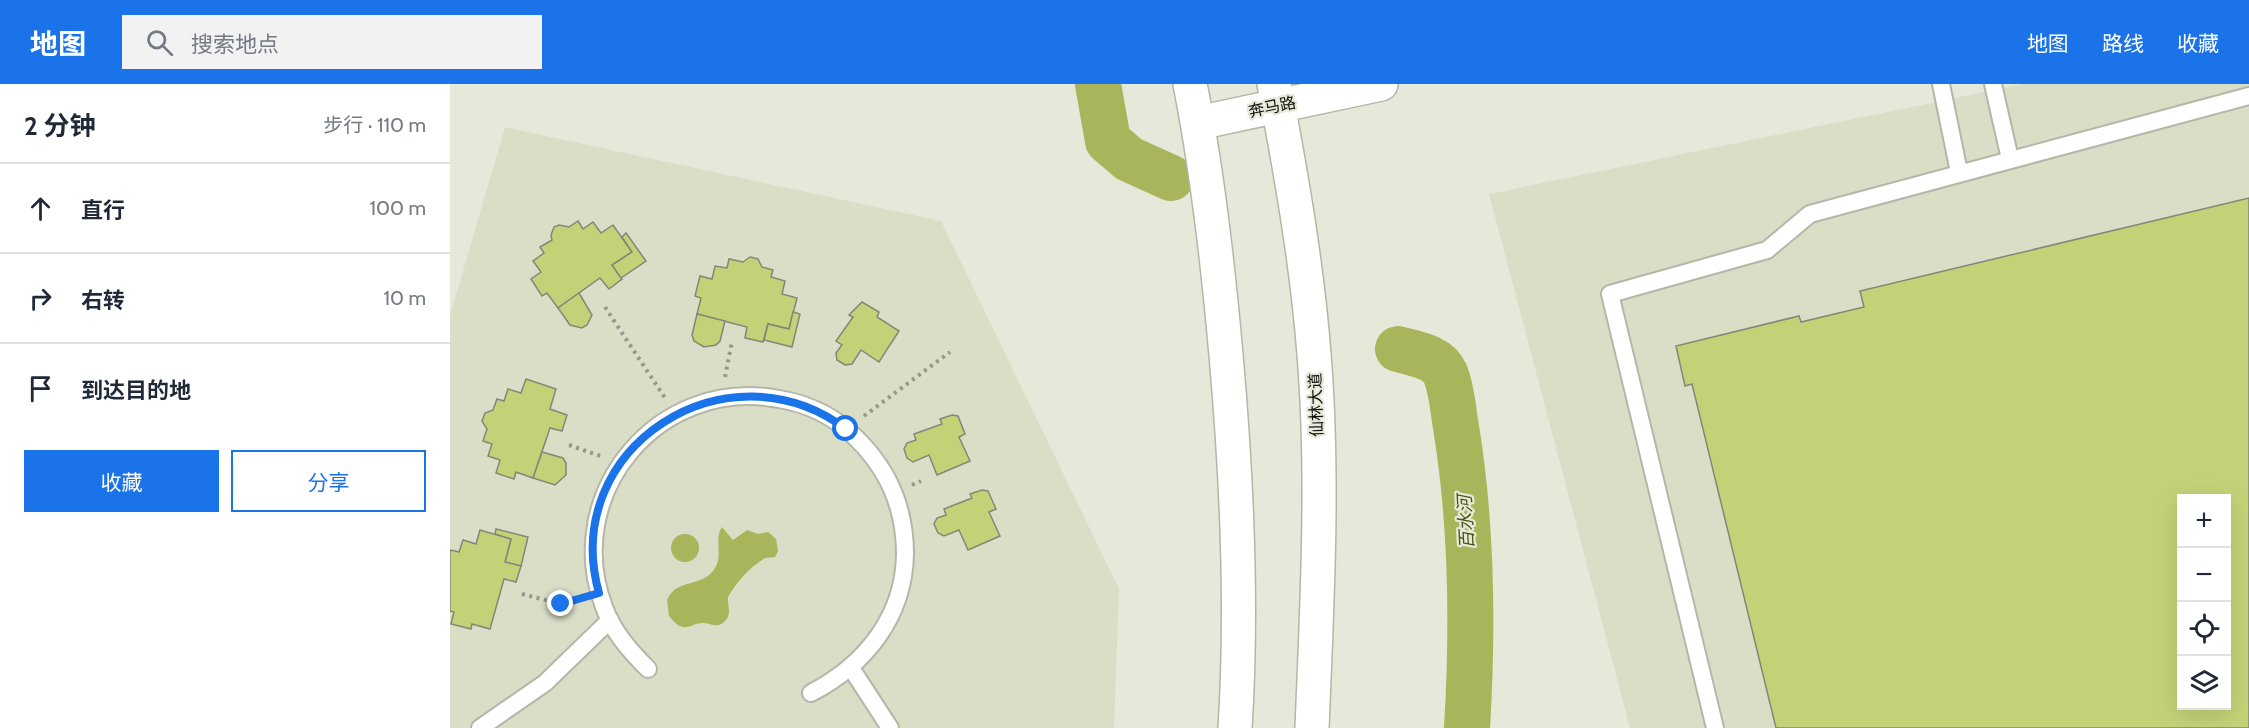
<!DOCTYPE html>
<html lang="zh">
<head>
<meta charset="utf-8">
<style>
	body { margin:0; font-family:Cabin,"Noto Sans SC",sans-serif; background:#f2f2f3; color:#1f2937 }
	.controls { position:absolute; right:18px; bottom:18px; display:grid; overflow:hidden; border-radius:0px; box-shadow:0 6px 24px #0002 }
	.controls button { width:54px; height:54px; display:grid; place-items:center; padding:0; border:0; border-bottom:2px solid #e0e1e3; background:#fff; color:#1f2937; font:30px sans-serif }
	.stop { position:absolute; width:18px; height:18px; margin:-14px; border:4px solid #1a73e8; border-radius:50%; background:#fff }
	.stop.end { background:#1a73e8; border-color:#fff; box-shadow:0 2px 6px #0008 }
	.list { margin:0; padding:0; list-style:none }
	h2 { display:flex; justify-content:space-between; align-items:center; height:78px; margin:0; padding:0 24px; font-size:26px }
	h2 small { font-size:20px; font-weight:400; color:#747a83 }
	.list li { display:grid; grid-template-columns:39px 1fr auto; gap:18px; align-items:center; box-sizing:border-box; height:90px; padding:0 24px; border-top:2px solid #e0e1e3 }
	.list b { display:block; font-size:22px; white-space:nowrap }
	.list em { font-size:20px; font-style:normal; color:#747a83 }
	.actions { display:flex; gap:12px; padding:18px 24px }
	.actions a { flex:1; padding:14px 0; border:2px solid #1a73e8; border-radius:0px; text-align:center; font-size:21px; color:#1a73e8 }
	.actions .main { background:#1a73e8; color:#fff }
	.icon { flex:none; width:33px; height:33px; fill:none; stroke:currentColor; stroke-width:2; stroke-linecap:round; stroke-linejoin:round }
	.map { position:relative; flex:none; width:1799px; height:644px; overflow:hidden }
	header { display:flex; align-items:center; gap:36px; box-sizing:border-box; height:84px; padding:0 30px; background:#1a73e8; color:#fff }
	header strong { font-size:28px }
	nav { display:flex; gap:33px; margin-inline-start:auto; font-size:21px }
	.search { width:420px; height:54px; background:#f2f2f3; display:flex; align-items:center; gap:15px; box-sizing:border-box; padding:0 21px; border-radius:0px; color:#747a83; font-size:22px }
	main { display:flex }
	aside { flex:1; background:#fff }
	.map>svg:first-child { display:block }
	.built { fill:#dadec7; fill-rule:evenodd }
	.water { fill:#a8b55a }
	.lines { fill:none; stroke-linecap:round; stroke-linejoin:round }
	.river { stroke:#a8b55a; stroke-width:46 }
	.building { fill:#c4d277; stroke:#848778; stroke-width:1.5; fill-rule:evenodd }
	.service-casing { stroke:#b4b7a8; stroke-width:20 }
	.primary-casing { stroke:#b4b7a8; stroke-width:36 }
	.path { stroke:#95978b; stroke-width:4; stroke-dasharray:3 4.5; stroke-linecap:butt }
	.service { stroke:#fff; stroke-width:16 }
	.primary { stroke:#fff; stroke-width:33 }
	.route { stroke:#1a73e8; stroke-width:8 }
	.labels { text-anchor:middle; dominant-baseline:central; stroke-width:4.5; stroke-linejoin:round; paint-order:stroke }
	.street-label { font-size:16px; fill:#0f100b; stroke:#e6e9d9 }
	.water-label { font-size:18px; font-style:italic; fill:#4b520e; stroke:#e6e9d9 }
</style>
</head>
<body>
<header>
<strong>地图</strong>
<div class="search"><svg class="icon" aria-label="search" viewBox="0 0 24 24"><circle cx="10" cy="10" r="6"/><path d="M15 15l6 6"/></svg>搜索地点</div>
<nav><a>地图</a><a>路线</a><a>收藏</a></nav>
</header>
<main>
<aside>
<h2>2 分钟<small>步行 · 110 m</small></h2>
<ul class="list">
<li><svg class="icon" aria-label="ahead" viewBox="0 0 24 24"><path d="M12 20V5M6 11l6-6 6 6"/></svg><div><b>直行</b></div><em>100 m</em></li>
<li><svg class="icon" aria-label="right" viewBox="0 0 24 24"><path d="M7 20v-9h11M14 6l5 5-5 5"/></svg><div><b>右转</b></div><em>10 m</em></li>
<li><svg class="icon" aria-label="arrive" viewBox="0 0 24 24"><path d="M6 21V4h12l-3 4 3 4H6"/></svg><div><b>到达目的地</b></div></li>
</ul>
<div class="actions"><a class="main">收藏</a><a>分享</a></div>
</aside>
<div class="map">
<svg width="1799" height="644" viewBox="0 0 1799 644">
	<rect width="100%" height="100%" fill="#e6e9d9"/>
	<!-- built -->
	<g class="built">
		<path d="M 1573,0 L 1799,0 L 1799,644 L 1180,644 L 1039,110 ZM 1732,414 L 1776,414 L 1776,622 L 1732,622 Z"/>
		<polygon points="55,43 491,137 669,505 664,644 0,644 0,232"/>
	</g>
	<!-- water -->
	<g class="water">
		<path d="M 272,443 L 283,456 L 297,446 L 308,450 L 318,448 L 326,455 L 328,467 L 325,473 L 315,474 C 299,484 288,496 278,513 C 277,522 282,528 276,536 C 268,545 262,540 254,539 C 239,538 236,553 219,532 L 217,516 C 227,494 249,504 263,487 C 275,472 263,456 272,443 Z"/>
		<circle cx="235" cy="464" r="14"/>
	</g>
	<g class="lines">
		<!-- river -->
		<g class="river">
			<polyline points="648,0 658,57 679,75 721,94"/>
			<path d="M 948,265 C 965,270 987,272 995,289 C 1002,305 1003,326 1006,343 C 1022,441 1023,545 1017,644"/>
		</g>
	</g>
	<!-- building -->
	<g class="building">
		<path d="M 1799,114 L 1799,644 L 1326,644 L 1242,300 L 1235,302 L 1226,262 L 1349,232 L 1351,238 L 1414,223 L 1410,207 ZM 1732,414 L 1776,414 L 1776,622 L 1732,622 Z"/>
		<polygon points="128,137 133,145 143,138 151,149 163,141 182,168 162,181 172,195 159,205 150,194 108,224 97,209 92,212 81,195 91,188 83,177 94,169 90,163 102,156 101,151 104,143 109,141 119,143"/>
		<polygon points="176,149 196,177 171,194 162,181 182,168 172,153"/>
		<polygon points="300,173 308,175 312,183 323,186 321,193 335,197 332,210 347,214 339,245 318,240 313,258 295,254 297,243 247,230 251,214 245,212 250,192 262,195 265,182 277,184 279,175 293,178"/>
		<polygon points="129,209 142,231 137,241 132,244 120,241 108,224"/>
		<polygon points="412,218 429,228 427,233 449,247 429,278 411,266 402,280 395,281 387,276 386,269 392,261 386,257 403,233 399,231"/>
		<polygon points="343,228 350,230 342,263 314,256 318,240 339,245"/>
		<polygon points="247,230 275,237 270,257 266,261 254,263 244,257 242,251"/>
		<polygon points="76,295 106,305 100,325 117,331 112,347 100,344 83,394 66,388 64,395 46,389 50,376 38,372 42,360 33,357 37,345 32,337 35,329 43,326 47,315 54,317 58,305 71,309"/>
		<polygon points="502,331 508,332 515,350 509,353 520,377 487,391 479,371 463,378 457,374 454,365 457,359 466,356 464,350 492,340 490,335"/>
		<polygon points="92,368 113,374 116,379 116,391 105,401 83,394"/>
		<polygon points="532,406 538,407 546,425 539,428 550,452 518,466 509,446 494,452 488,449 484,440 487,434 496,431 494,425 522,414 520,410"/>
		<polygon points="46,445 78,453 71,482 55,478 61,455 45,450"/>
		<polygon points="30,446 61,455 55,478 71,482 66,498 54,495 40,545 22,540 21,545 1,540 4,528 0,527 0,468 1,466 9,468 13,456 26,460"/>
	</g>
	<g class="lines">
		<!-- service casing -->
		<g class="service-casing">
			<g id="service">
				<polyline points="1491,0 1509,88"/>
				<polyline points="1543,0 1560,75"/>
				<polyline points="401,584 440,644"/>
				<path d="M 198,585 C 180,567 163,548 154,523 C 111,409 209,292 329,315 C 359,320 387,334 408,356 C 439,387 455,426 455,470 C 454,533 415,581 361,609"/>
				<polyline points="30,644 95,599 160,536"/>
				<polyline points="1265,644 1160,210 1317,166 1360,130 1799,12"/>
			</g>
		</g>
		<!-- primary casing -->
		<g class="primary-casing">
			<g id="primary">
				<path d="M 740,0 C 758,90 768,180 776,271 C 787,395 793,519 785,644"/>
				<path d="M 824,0 C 841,89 857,180 864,270 C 874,394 867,520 862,644"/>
				<polyline points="748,39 931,0"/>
			</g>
		</g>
		<!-- path -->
		<g class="path">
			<polyline points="155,223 215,314"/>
			<polyline points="275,293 282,257"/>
			<polyline points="414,332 500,268"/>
			<polyline points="119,361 153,373"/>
			<polyline points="462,401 471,397"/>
			<polyline points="72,510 111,520 131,514"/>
		</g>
		<!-- service -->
		<use href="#service" class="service"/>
		<!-- primary -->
		<use href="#primary" class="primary"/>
	</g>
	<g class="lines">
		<!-- route -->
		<path class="route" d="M 111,520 L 149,509 C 108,363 278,256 396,345"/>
	</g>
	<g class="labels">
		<!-- street labels -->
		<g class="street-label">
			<text transform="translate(822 23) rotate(-12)">奔马路</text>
			<text transform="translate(866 321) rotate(-92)">仙林大道</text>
		</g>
		<!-- water labels -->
		<g class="water-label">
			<text transform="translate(1016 438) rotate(-93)">百水河</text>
		</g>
	</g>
</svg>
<div class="controls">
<button>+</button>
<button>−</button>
<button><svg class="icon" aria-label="locate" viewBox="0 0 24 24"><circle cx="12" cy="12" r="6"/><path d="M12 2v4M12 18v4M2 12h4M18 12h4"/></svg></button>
<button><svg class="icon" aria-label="layers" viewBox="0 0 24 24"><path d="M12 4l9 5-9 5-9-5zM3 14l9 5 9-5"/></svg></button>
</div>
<div class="stop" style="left:396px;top:345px"></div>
<div class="stop end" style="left:111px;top:520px"></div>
</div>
</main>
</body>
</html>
